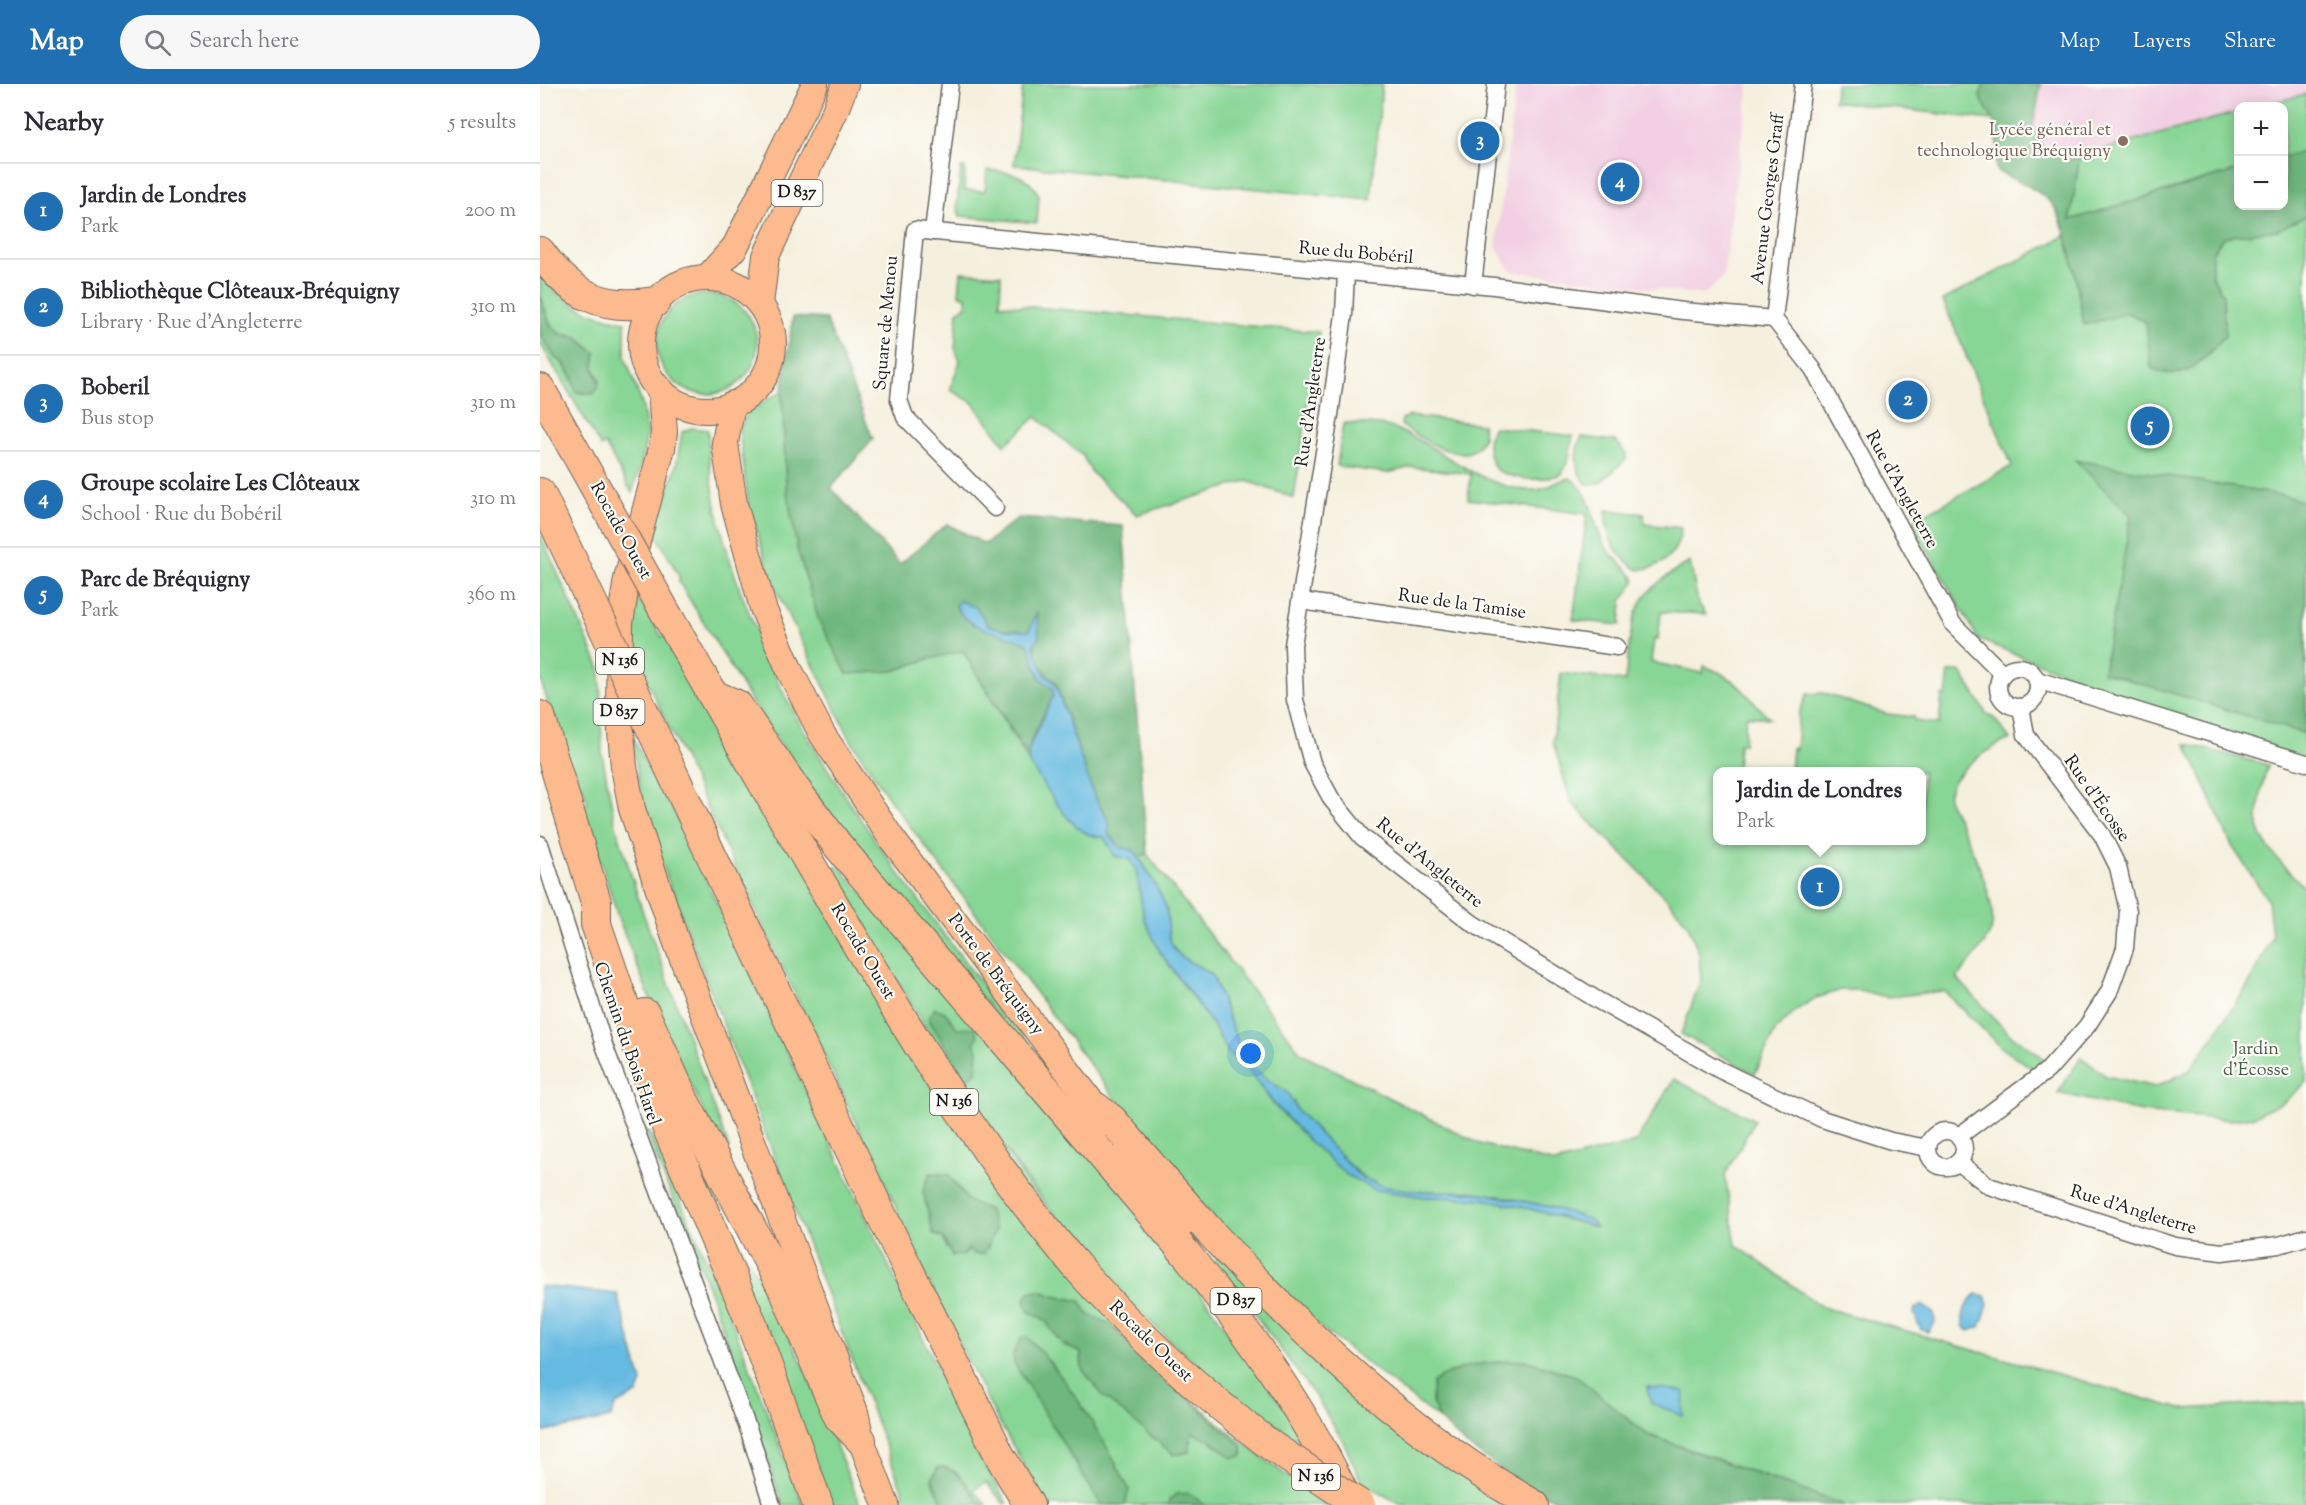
<!DOCTYPE html>
<html lang="en">
<head>
<meta charset="utf-8">
<style>
	body { margin:0; font-family:"Sorts Mill Goudy",serif; background:#f7f7f7; color:#2b2b33 }
	.controls { position:absolute; right:18px; top:18px; display:grid; overflow:hidden; border-radius:12px; box-shadow:0 3px 15px #0003 }
	.controls button { width:54px; height:54px; display:grid; place-items:center; padding:0; border:0; border-bottom:2px solid #e1e1e2; background:#fff; color:#2b2b33; font:30px sans-serif }
	.you { position:absolute; left:711px; top:970px; width:21px; height:21px; margin:-15px; border:4px solid #fff; border-radius:50%; background:#1a73e8; box-shadow:0 0 0 9px #1a73e833 }
	.badge { display:grid; place-items:center; width:39px; height:39px; border-radius:50%; background:#1f6fb2; color:#fff; font-size:20px; font-weight:700 }
	.pin { position:absolute; translate:-50% -50%; border:3px solid #fff; box-shadow:0 2px 6px #0006 }
	.popup { position:absolute; left:1173px; top:683px; width:213px; height:78px; box-sizing:border-box; display:grid; place-content:center; border-radius:12px; background:#fff; filter:drop-shadow(0 2px 4px #0005); font-size:20px; white-space:nowrap; color:#7c7c81 }
	.popup b { font-size:22px; color:#2b2b33 }
	.popup::after { content:''; position:absolute; left:50%; top:100%; margin-left:-12px; border:12px solid transparent; border-top-color:#fff }
	.list { margin:0; padding:0; list-style:none }
	h2 { display:flex; justify-content:space-between; align-items:center; height:78px; margin:0; padding:0 24px; font-size:26px }
	h2 small { font-size:20px; font-weight:400; color:#7c7c81 }
	.list li { display:grid; grid-template-columns:39px 1fr auto; gap:18px; align-items:center; box-sizing:border-box; height:96px; padding:0 24px; border-top:2px solid #e1e1e2 }
	.list b { display:block; font-size:22px; white-space:nowrap }
	.list p { margin:0; font-size:20px; white-space:nowrap; color:#7c7c81 }
	.list em { font-size:20px; font-style:normal; color:#7c7c81 }
	.icon { flex:none; width:33px; height:33px; fill:none; stroke:currentColor; stroke-width:2; stroke-linecap:round; stroke-linejoin:round }
	.map { position:relative; flex:none; width:1766px; height:1421px; overflow:hidden }
	header { display:flex; align-items:center; gap:36px; box-sizing:border-box; height:84px; padding:0 30px; background:#1f6fb2; color:#fff }
	header strong { font-size:28px }
	nav { display:flex; gap:33px; margin-inline-start:auto; font-size:21px }
	.search { width:420px; height:54px; background:#f7f7f7; display:flex; align-items:center; gap:15px; box-sizing:border-box; padding:0 21px; border-radius:33px; color:#7c7c81; font-size:22px }
	main { display:flex }
	aside { flex:1; background:#fff }
	.map>svg:first-child { display:block }
	.built { fill:#f2cfe2 }
	.green { fill:#88d695; stroke:#527958; stroke-width:1.5; fill-rule:evenodd }
	.forest { fill:#6eb77e; stroke:#456a4d; stroke-width:1.5 }
	.water { fill:#65bae1; stroke:#406b7e; stroke-width:1.5 }
	.lines { fill:none; stroke-linecap:round; stroke-linejoin:round }
	.street-casing { stroke:#686660; stroke-width:19 }
	.primary-casing { stroke:#686660; stroke-width:28 }
	.highway-casing { stroke:#686660; stroke-width:32 }
	.street { stroke:#fff; stroke-width:16 }
	.primary { stroke:#fcba8e; stroke-width:26 }
	.highway { stroke:#fcba8e; stroke-width:30 }
	.highway-bridge-casing { stroke:#686660; stroke-width:32; stroke-linecap:butt }
	.highway-bridge { stroke:#fcba8e; stroke-width:30 }
	.education-dot { fill:#8d6e63; stroke:#fdfcf7; stroke-width:2 }
	.labels { text-anchor:middle; dominant-baseline:central; stroke-width:4.5; stroke-linejoin:round; paint-order:stroke }
	.shield { fill:#fdfcf7; stroke:#605f5e; stroke-width:1.5 }
	.shield-label { font-size:16px; font-weight:bold; fill:#1c1c1c }
	.education-label { font-size:18px; fill:#785e54; stroke:#fdfcf7; text-anchor:end }
	.street-label { font-size:18px; fill:#1c1c1c; stroke:#fdfcf7 }
	.park-label { font-size:18px; fill:#425d46; stroke:#fdfcf7 }
</style>
</head>
<body>
<header>
<strong>Map</strong>
<div class="search"><svg class="icon" aria-label="search" viewBox="0 0 24 24"><circle cx="10" cy="10" r="6"/><path d="M15 15l6 6"/></svg>Search here</div>
<nav><a>Map</a><a>Layers</a><a>Share</a></nav>
</header>
<main>
<aside>
<h2>Nearby<small>5 results</small></h2>
<ul class="list">
<li><span class="badge">1</span><div><b>Jardin de Londres</b><p>Park</p></div><em>200 m</em></li>
<li><span class="badge">2</span><div><b>Bibliothèque Clôteaux-Bréquigny</b><p>Library · Rue d'Angleterre</p></div><em>310 m</em></li>
<li><span class="badge">3</span><div><b>Boberil</b><p>Bus stop</p></div><em>310 m</em></li>
<li><span class="badge">4</span><div><b>Groupe scolaire Les Clôteaux</b><p>School · Rue du Bobéril</p></div><em>310 m</em></li>
<li><span class="badge">5</span><div><b>Parc de Bréquigny</b><p>Park</p></div><em>360 m</em></li>
</ul>
</aside>
<div class="map">
<svg width="1766" height="1421" viewBox="0 0 1766 1421">
	<rect width="100%" height="100%" fill="#fdfcf7"/>
	<filter id="ink" filterUnits="userSpaceOnUse"><feTurbulence type="fractalNoise" baseFrequency=".0167" numOctaves="2"/><feDisplacementMap in="SourceGraphic" scale="12" xChannelSelector="R" yChannelSelector="G"/><feConvolveMatrix kernelMatrix="1 2 1 2 8 2 1 2 1" color-interpolation-filters="sRGB"/></filter>
	<filter id="wash" filterUnits="userSpaceOnUse"><feTurbulence type="fractalNoise" baseFrequency=".008" numOctaves="4" result="noise"/><feDisplacementMap in="SourceGraphic" scale="24" xChannelSelector="R" yChannelSelector="G"/><feGaussianBlur stdDeviation="1.35" result="paint"/><feColorMatrix in="noise" values="0 0 0 0 0 0 0 0 0 0 0 0 0 0 0 0 0 1.4 0 .05"/><feComposite in="paint" operator="in"/></filter>
	<g filter="url(#wash)">
		<rect width="100%" height="100%" fill="#f5f0de"/>
		<!-- built -->
		<g class="built">
			<polygon points="976,0 1209,0 1183,194 1163,211 971,187 956,163"/>
			<polygon points="1296,0 1766,0 1766,78 1744,85 1744,22 1698,22 1698,99 1525,152 1514,122 1453,36 1294,17"/>
		</g>
		<!-- green -->
		<g class="green">
			<polygon points="483,0 842,0 831,116 474,81"/>
			<polygon points="1296,0 1444,0 1440,13 1453,36 1294,17"/>
			<polygon points="1766,10 1766,66 1744,73 1744,22 1719,22"/>
			<polygon points="1698,28 1698,86 1530,136 1540,72"/>
			<polygon points="1766,78 1766,676 1713,662 1439,556 1371,438 1472,382 1403,216 1525,152 1698,122 1744,122"/>
			<path d="M 421,84 L 425,84 L 424,106 L 445,107 L 447,86 C 470,88 487,89 499,111 L 497,139 L 420,132 L 417,122 Z"/>
			<polygon points="421,188 461,191 460,220 779,248 754,414 707,397 597,431 552,389 543,372 496,333 465,361 432,318 410,306 420,277 415,265 418,227 426,222 426,213 419,210"/>
			<path d="M 0,191 C 24,219 50,232 85,238 L 85,273 L 102,320 L 107,347 L 103,373 L 92,409 L 65,360 L 61,363 L 0,259 L 0,249 C 13,270 30,283 36,308 L 53,310 L 60,295 L 54,285 L 55,269 L 37,253 L 20,250 L 10,240 L 0,210 Z"/>
			<circle cx="167" cy="260" r="50"/>
			<path d="M 242,307 L 246,402 L 258,468 L 353,587 L 388,575 L 423,567 L 491,682 L 564,752 L 575,772 L 590,774 L 596,785 L 604,834 L 620,868 L 672,940 L 688,968 L 712,990 L 733,1020 L 771,1059 L 807,1091 L 835,1106 L 943,1115 L 983,1123 L 1054,1143 C 1044,1128 963,1112 942,1109 C 907,1103 867,1114 833,1099 C 814,1090 775,1044 757,1026 L 754,1018 L 705,977 L 673,893 C 661,880 646,880 636,867 C 626,855 629,840 626,827 C 624,812 607,786 599,773 L 607,770 L 761,969 L 940,1060 L 1015,1079 L 1096,1058 L 1134,995 L 1215,1036 L 1185,1091 L 1196,1161 L 1282,1223 L 1641,1325 L 1766,1318 L 1766,1421 L 1304,1421 L 1106,1350 L 1084,1331 L 892,1318 L 900,1336 L 765,1231 L 686,1148 L 575,1014 L 351,717 L 313,660 L 232,498 L 208,417 L 199,345 L 209,327 Z"/>
			<path d="M 869,332 L 942,340 C 945,349 944,355 938,362 C 922,383 877,352 861,341 L 862,335 Z"/>
			<path d="M 806,339 C 821,340 842,339 856,345 C 900,363 938,401 986,406 C 1009,408 1014,396 1030,394 C 1056,412 1050,440 1067,465 C 1074,476 1091,485 1095,497 L 1082,517 L 1080,541 L 1033,536 L 1047,430 L 928,415 L 931,390 L 872,383 L 847,389 L 797,382 L 803,340 Z"/>
			<path d="M 954,343 L 1033,352 L 1029,374 L 1022,390 C 997,398 980,397 956,386 C 948,372 944,358 954,343 Z"/>
			<path d="M 151,344 L 168,346 C 168,417 190,487 219,552 C 228,572 235,594 246,614 C 308,728 388,829 466,932 L 479,944 L 487,958 L 483,962 L 311,761 L 215,623 L 139,498 L 139,492 L 111,441 L 117,422 L 122,422 L 136,383 L 142,348 Z"/>
			<path d="M 1042,353 L 1076,357 L 1086,370 L 1086,375 L 1060,399 L 1047,400 C 1035,389 1033,367 1042,353 Z"/>
			<path d="M 1066,426 L 1104,430 L 1104,440 L 1141,444 C 1139,469 1123,484 1098,486 C 1076,473 1064,451 1066,426 Z"/>
			<polygon points="0,449 60,585 62,670 75,739 103,829 189,1064 184,1069 115,927 79,836 43,721 48,718 42,701 36,703 0,595"/>
			<path d="M 1150,478 L 1158,519 L 1166,530 L 1121,528 L 1118,556 L 1114,555 L 1111,578 L 1163,589 L 1164,582 C 1201,595 1203,610 1230,634 L 1206,632 L 1204,660 L 1199,660 L 1197,684 L 1225,687 L 1178,688 L 1178,756 L 1382,756 L 1382,688 L 1250,687 L 1252,664 L 1256,665 L 1259,630 L 1267,610 L 1283,609 L 1347,630 L 1374,633 L 1375,637 L 1399,640 L 1402,612 L 1406,612 L 1409,588 L 1420,587 L 1447,630 L 1454,634 L 1470,655 C 1449,664 1408,689 1408,715 C 1421,742 1463,821 1450,849 C 1442,866 1428,880 1417,894 L 1468,949 L 1505,975 L 1493,985 L 1462,964 L 1404,907 L 1347,913 L 1317,906 L 1301,906 L 1276,914 L 1256,926 L 1236,946 L 1215,990 L 1141,950 L 1161,896 L 1159,869 L 1147,839 L 1128,816 L 1031,718 L 1013,658 L 1021,589 L 1085,597 C 1093,532 1088,512 1150,478 Z"/>
			<path d="M 96,510 L 122,553 L 126,551 L 183,652 L 609,1277 C 666,1330 724,1379 790,1421 L 507,1421 L 455,1331 L 365,1150 L 355,1121 L 90,561 ZM 409,1091 L 428,1117 L 449,1126 L 450,1155 L 448,1164 L 406,1164 L 403,1154 ZM 501,1207 L 513,1212 L 540,1217 L 549,1231 L 568,1239 L 609,1280 L 702,1362 L 692,1374 L 670,1356 L 652,1349 L 634,1371 L 542,1285 L 541,1269 C 510,1254 505,1239 501,1207 Z"/>
			<path d="M 92,651 L 116,702 L 121,701 L 437,1368 L 467,1419 L 464,1420 L 446,1398 L 434,1406 L 447,1421 L 442,1421 C 429,1407 421,1382 398,1383 L 392,1395 L 404,1421 L 368,1421 L 126,791 L 102,719 Z"/>
			<path d="M 1646,660 L 1729,681 C 1723,690 1715,736 1719,746 C 1725,765 1752,791 1766,805 L 1766,999 L 1744,1018 L 1712,1033 L 1692,1036 L 1602,1028 L 1518,1009 L 1541,973 L 1566,992 L 1616,1003 L 1650,986 L 1709,900 L 1732,853 L 1728,816 L 1692,762 Z"/>
			<path d="M 298,782 L 569,1084 L 779,1371 L 734,1341 L 732,1343 C 687,1306 642,1270 601,1229 C 474,1101 382,940 292,785 Z"/>
			<polygon points="109,1046 181,1209 263,1421 243,1421 171,1210 106,1048"/>
			<polygon points="170,1101 264,1282 320,1421 291,1421 165,1103"/>
			<polygon points="681,1172 975,1421 862,1421 822,1399 803,1357 778,1316 675,1176"/>
		</g>
		<!-- forest -->
		<g class="forest">
			<path d="M 1444,0 L 1501,0 L 1493,43 L 1504,66 L 1528,75 L 1540,72 L 1530,136 L 1698,86 L 1698,122 L 1744,122 L 1744,73 L 1766,66 L 1766,132 L 1737,146 L 1683,153 L 1672,169 L 1672,192 L 1683,210 L 1685,252 C 1662,276 1646,301 1611,284 L 1606,238 L 1588,229 L 1544,241 C 1539,215 1528,138 1512,120 C 1498,104 1476,97 1457,87 C 1453,74 1458,66 1457,53 C 1456,38 1447,25 1440,13 Z"/>
			<path d="M 0,210 L 10,240 L 20,250 L 36,253 L 56,269 C 55,273 54,279 54,284 C 56,296 64,299 53,310 L 36,308 L 32,292 L 24,279 L 15,274 L 0,249 Z"/>
			<path d="M 253,233 L 286,235 L 333,355 L 291,404 L 360,480 L 407,440 L 445,460 L 478,434 L 583,442 L 607,770 L 599,773 L 593,766 L 579,763 L 568,749 L 566,732 L 554,712 L 516,599 C 492,580 493,559 496,531 L 489,547 L 464,546 L 448,541 L 436,523 L 420,517 L 432,540 L 488,559 L 500,594 L 513,604 L 513,612 L 491,656 L 488,673 L 423,567 L 388,575 L 353,587 L 307,590 L 279,537 L 258,468 L 246,402 L 242,307 Z"/>
			<polygon points="1535,376 1751,413 1766,419 1766,650 1563,588 1591,432"/>
			<polygon points="395,924 405,928 418,945 435,943 438,953 434,959 438,967 436,988 426,996 388,934"/>
			<polygon points="390,1089 409,1091 428,1117 449,1126 455,1147 444,1170 434,1170 428,1165 425,1171 412,1172 403,1154 393,1150 383,1107"/>
			<polygon points="501,1207 513,1212 540,1217 549,1231 568,1239 609,1280 702,1362 703,1372 692,1374 670,1356 652,1349 649,1368 634,1371 564,1313 542,1285 541,1269 522,1260 505,1236 488,1227 485,1215 489,1208"/>
			<path d="M 482,1253 L 487,1253 C 528,1294 563,1353 589,1405 L 585,1421 L 561,1421 L 474,1279 L 473,1270 Z"/>
			<path d="M 985,1276 L 1036,1292 L 1106,1350 L 1304,1421 L 1025,1421 L 978,1397 L 925,1360 L 900,1336 L 892,1318 L 893,1298 C 922,1279 951,1278 985,1276 Z"/>
			<path d="M 398,1383 C 421,1382 429,1407 442,1421 L 404,1421 L 392,1395 Z"/>
			<polygon points="649,1409 665,1421 629,1421 629,1416 636,1410"/>
		</g>
		<!-- water -->
		<g class="water">
			<path d="M 420,517 L 436,523 L 448,541 L 464,546 L 489,547 L 497,528 L 499,553 L 493,562 L 505,591 L 515,599 L 554,712 L 570,740 L 568,749 L 579,763 L 593,766 C 602,777 624,814 627,827 C 629,840 626,855 636,867 C 646,880 661,880 673,893 L 705,977 L 725,994 L 748,1009 L 757,1026 L 821,1093 L 845,1103 L 878,1107 L 942,1109 L 1012,1123 L 1050,1136 L 1056,1143 L 983,1123 L 943,1115 L 885,1113 L 835,1106 L 807,1091 L 771,1059 L 734,1020 L 712,990 L 688,968 L 672,940 L 620,868 L 604,834 L 596,785 L 590,775 L 575,772 L 564,753 C 533,756 508,705 491,682 L 488,673 L 489,664 L 513,612 L 513,605 L 500,594 L 488,559 C 468,550 421,545 416,520 Z"/>
			<polygon points="0,1202 77,1210 102,1298 97,1310 76,1321 70,1334 0,1349"/>
			<path d="M 1437,1210 L 1445,1212 L 1448,1221 L 1440,1243 L 1429,1247 L 1424,1243 C 1420,1232 1427,1215 1437,1210 Z"/>
			<polygon points="1382,1221 1394,1229 1395,1239 1388,1248 1381,1246 1374,1230 1375,1224"/>
			<polygon points="1107,1303 1144,1307 1143,1332 1111,1319"/>
		</g>
	</g>
	<g filter="url(#ink)">
		<g class="lines">
			<!-- street casing -->
			<g class="street-casing">
				<g id="street">
					<polyline points="393,148 410,0"/>
					<polyline points="806,189 804,230 790,331 753,561 755,616 772,679 792,716 822,753 932,839 1059,917 1180,986 1282,1035 1351,1057 1388,1064"/>
					<polyline points="933,201 956,0"/>
					<polyline points="1234,235 1273,285 1413,540 1463,590"/>
					<polyline points="1234,235 1263,0"/>
					<polyline points="455,424 365,333 359,316 375,146 954,202 1143,227 1234,235"/>
					<polyline points="761,517 1077,563"/>
					<circle cx="1478" cy="603" r="20"/>
					<polyline points="1497,596 1766,679"/>
					<polyline points="0,760 64,961 209,1347 232,1421"/>
					<circle cx="1406" cy="1065" r="18"/>
					<polyline points="1419,1052 1508,986 1547,942 1569,908 1585,864 1588,827 1578,783 1562,751 1486,651 1481,623"/>
					<polyline points="1418,1078 1449,1102 1635,1162 1682,1168 1739,1161 1766,1153"/>
				</g>
			</g>
			<!-- primary casing -->
			<g class="primary-casing">
				<g id="primary">
					<polyline points="167,194 195,163 275,0"/>
					<circle cx="167" cy="260" r="66"/>
					<polyline points="220,220 226,172 295,27 305,0"/>
					<polyline points="121,306 124,348 122,364 87,495 80,539 79,624 84,683 92,725 135,854 315,1328 321,1356 346,1421"/>
					<polyline points="192,320 185,359 194,420 223,524 250,587 282,650 352,755 555,1023 562,1040"/>
					<polyline points="585,1072 640,1142"/>
				</g>
			</g>
			<!-- highway casing -->
			<g class="highway-casing">
				<g id="highway">
					<path d="M 0,168 C 30,211 63,227 115,218"/>
					<polyline points="0,305 53,399"/>
					<polyline points="0,409 37,487"/>
					<path d="M 128,533 C 196,651 262,769 332,885 C 396,991 462,1098 545,1192 C 602,1256 665,1312 733,1363"/>
					<path d="M 173,611 L 197,621 L 255,705 L 299,763 L 648,1172 C 709,1250 768,1330 809,1421"/>
					<polyline points="0,632 56,818 56,840 120,1026 211,1238 278,1421"/>
					<polyline points="122,667 335,1118 461,1374 489,1421"/>
					<polyline points="105,930 144,1017 245,1208 299,1333 321,1356"/>
					<path d="M 555,1023 L 572,1036 C 697,1182 825,1326 994,1421"/>
				</g>
			</g>
			<!-- street -->
			<use href="#street" class="street"/>
			<!-- primary -->
			<use href="#primary" class="primary"/>
			<!-- highway -->
			<use href="#highway" class="highway"/>
			<!-- highway-bridge casing -->
			<g class="highway-bridge-casing">
				<g id="highway-bridge">
					<polyline points="53,399 128,533"/>
					<polyline points="37,487 122,667"/>
					<polyline points="733,1363 820,1421"/>
				</g>
			</g>
			<!-- highway-bridge -->
			<use href="#highway-bridge" class="highway-bridge"/>
		</g>
	</g>
	<!-- markers -->
	<circle class="education-dot" cx="1583" cy="57" r="6"/>
	<g class="labels">
		<!-- shield labels -->
		<g class="shield">
			<rect x="231.5" y="96" width="51" height="26" rx="4.5"/>
			<rect x="56" y="564" width="48" height="26" rx="4.5"/>
			<rect x="53.5" y="615" width="51" height="26" rx="4.5"/>
			<rect x="390" y="1005" width="48" height="26" rx="4.5"/>
			<rect x="670.5" y="1204" width="51" height="26" rx="4.5"/>
			<rect x="752" y="1380" width="48" height="26" rx="4.5"/>
		</g>
		<g class="shield-label">
			<text x="257" y="109">D 837</text>
			<text x="80" y="577">N 136</text>
			<text x="79" y="628">D 837</text>
			<text x="414" y="1018">N 136</text>
			<text x="696" y="1217">D 837</text>
			<text x="776" y="1393">N 136</text>
		</g>
		<!-- education labels -->
		<g class="education-label">
			<text x="1571" y="47">Lycée général et<tspan x="1571" dy="21">technologique Bréquigny</tspan></text>
		</g>
		<!-- street labels -->
		<g class="street-label">
			<text transform="translate(1229 115) rotate(-83)">Avenue Georges Graff</text>
			<text transform="translate(816 170) rotate(5)">Rue du Bobéril</text>
			<text transform="translate(347 239) rotate(-85)">Square de Menou</text>
			<text transform="translate(772 318) rotate(-82)">Rue d'Angleterre</text>
			<text transform="translate(1361 406) rotate(61)">Rue d'Angleterre</text>
			<text transform="translate(80 447) rotate(61)">Rocade Ouest</text>
			<text transform="translate(922 521) rotate(8)">Rue de la Tamise</text>
			<text transform="translate(1556 715) rotate(55)">Rue d'Écosse</text>
			<text transform="translate(889 780) rotate(39)">Rue d'Angleterre</text>
			<text transform="translate(322 868) rotate(59)">Rocade Ouest</text>
			<text transform="translate(455 891) rotate(53)">Porte de Bréquigny</text>
			<text transform="translate(86 960) rotate(71)">Chemin du Bois Harel</text>
			<text transform="translate(1593 1127) rotate(17)">Rue d'Angleterre</text>
			<text transform="translate(610 1258) rotate(44)">Rocade Ouest</text>
		</g>
		<!-- park labels -->
		<g class="park-label">
			<text x="1716" y="966">Jardin<tspan x="1716" dy="21">d'Écosse</tspan></text>
		</g>
	</g>
</svg>
<div class="controls">
<button>+</button>
<button>−</button>
</div>
<div class="you"></div>
<div class="pin badge" style="left:1280px;top:803px">1</div>
<div class="popup"><b>Jardin de Londres</b>Park</div>
<div class="pin badge" style="left:1368px;top:316px">2</div>
<div class="pin badge" style="left:940px;top:57px">3</div>
<div class="pin badge" style="left:1080px;top:98px">4</div>
<div class="pin badge" style="left:1610px;top:342px">5</div>
</div>
</main>
</body>
</html>
